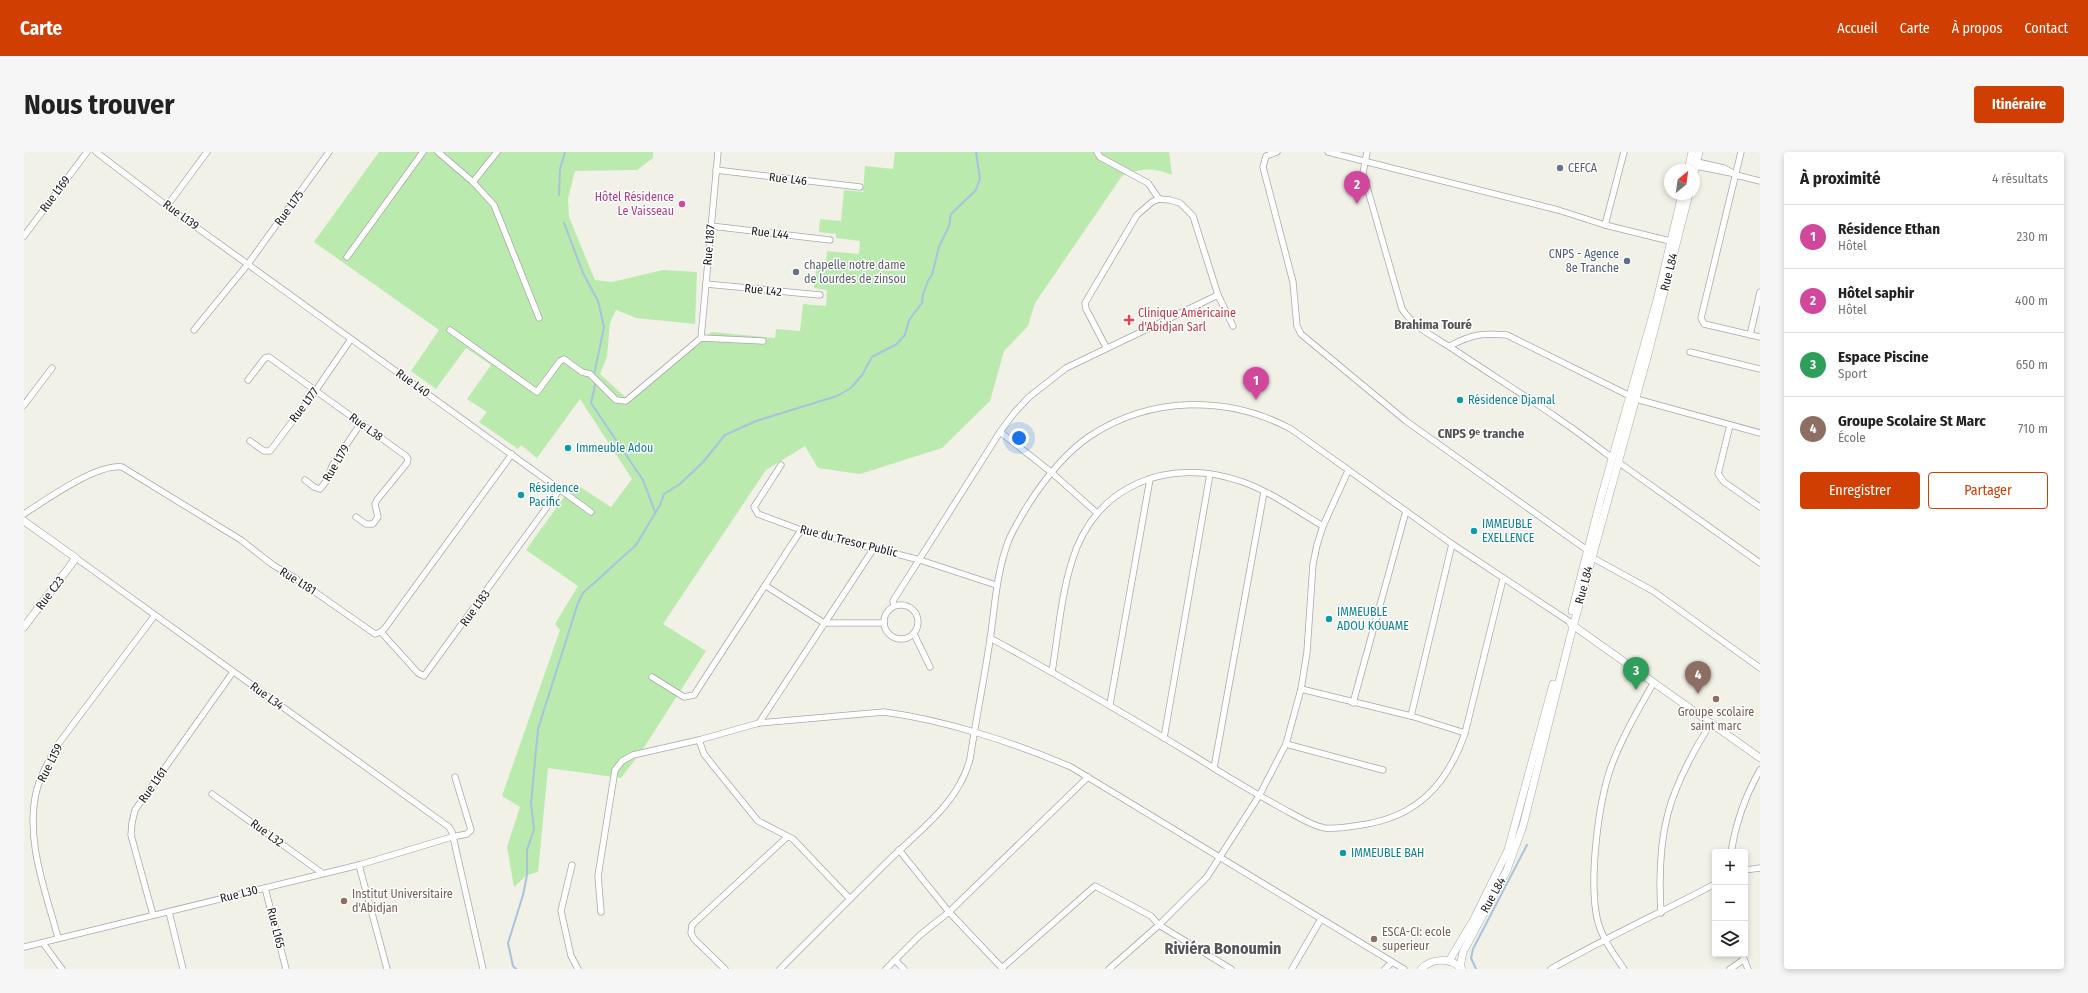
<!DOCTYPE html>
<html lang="fr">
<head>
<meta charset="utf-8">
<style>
	body { margin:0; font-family:"Fira Sans Condensed",sans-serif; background:#f6f6f6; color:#222 }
	.controls { position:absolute; right:12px; bottom:12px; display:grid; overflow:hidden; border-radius:4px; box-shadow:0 2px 6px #0003 }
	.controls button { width:36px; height:36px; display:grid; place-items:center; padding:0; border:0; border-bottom:1px solid #e0e0e0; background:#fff; color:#222; font:20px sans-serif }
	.compass { position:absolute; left:1640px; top:12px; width:36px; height:36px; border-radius:50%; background:#fff; box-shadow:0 2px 6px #0003; rotate:29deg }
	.you { position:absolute; left:995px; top:286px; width:14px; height:14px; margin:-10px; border:3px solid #fff; border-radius:50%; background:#1a73e8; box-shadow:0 0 0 6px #1a73e833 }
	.badge { display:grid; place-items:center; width:26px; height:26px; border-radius:50%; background:#d03e02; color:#fff; font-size:13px; font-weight:700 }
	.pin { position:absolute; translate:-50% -33px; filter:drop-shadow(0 1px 2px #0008) }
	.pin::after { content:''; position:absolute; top:21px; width:14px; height:12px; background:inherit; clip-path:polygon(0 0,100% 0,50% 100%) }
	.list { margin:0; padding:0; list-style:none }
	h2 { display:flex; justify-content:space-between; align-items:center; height:52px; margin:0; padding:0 16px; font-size:17px }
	h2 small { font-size:13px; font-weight:400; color:#767676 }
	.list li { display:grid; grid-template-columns:26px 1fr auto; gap:12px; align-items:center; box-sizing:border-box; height:64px; padding:0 16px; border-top:1px solid #e0e0e0 }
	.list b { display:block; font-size:15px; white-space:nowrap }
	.list p { margin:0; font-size:13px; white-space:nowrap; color:#767676 }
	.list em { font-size:13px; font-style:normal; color:#767676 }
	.actions { display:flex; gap:8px; padding:12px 16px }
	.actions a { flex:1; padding:9px 0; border:1px solid #d03e02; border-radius:4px; text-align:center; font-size:14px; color:#d03e02 }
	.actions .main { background:#d03e02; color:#fff }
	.icon { flex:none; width:22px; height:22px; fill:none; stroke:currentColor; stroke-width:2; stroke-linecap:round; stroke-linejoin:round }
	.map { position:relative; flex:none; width:1736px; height:817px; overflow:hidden; border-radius:4px }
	header { display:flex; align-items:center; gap:24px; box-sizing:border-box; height:56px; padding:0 20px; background:#d03e02; color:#fff }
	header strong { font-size:19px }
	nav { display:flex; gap:22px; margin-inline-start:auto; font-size:14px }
	.intro { display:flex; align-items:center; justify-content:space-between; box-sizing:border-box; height:96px; padding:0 24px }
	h1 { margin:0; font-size:28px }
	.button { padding:10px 18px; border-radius:4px; background:#d03e02; color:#fff; font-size:14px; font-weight:700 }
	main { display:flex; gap:24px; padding:0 24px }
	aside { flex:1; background:#fff; border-radius:4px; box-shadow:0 2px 6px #0003 }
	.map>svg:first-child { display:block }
	.grass { fill:#bbeaaf }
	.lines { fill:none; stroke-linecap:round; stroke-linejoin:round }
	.stream { stroke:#a9c2de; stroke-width:2 }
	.minor-casing { stroke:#a8a8a8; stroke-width:7 }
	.tertiary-casing { stroke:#a8a8a8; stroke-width:8 }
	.minor { stroke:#fff; stroke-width:5.5 }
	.tertiary { stroke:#fff; stroke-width:7 }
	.worship-dot { fill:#6b7280; stroke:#fff; stroke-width:1.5 }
	.hotel-dot { fill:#d1479c; stroke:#fff; stroke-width:1.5 }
	.service-dot { fill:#5c6f8a; stroke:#fff; stroke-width:1.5 }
	.health-dot { fill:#e0444e; stroke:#fff; stroke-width:1.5 }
	.culture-dot { fill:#0f9aa8; stroke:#fff; stroke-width:1.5 }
	.education-dot { fill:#8d6e63; stroke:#fff; stroke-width:1.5 }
	.labels { text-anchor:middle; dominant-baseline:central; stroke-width:3; stroke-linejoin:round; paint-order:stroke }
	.worship-label { font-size:12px; fill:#5b616d; stroke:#fff; text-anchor:start }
	.street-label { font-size:12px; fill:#212121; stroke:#fff }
	.hotel-label { font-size:12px; fill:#b23c85; stroke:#fff; text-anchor:end }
	.service-label { font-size:12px; fill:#4e5e75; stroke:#fff; text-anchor:end }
	.health-label { font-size:12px; fill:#be3a42; stroke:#fff; text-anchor:start }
	.culture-label { font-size:12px; fill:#0d838f; stroke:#fff; text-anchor:start }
	.education-label { font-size:12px; fill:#785e54; stroke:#fff; text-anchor:start }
	.neighbourhood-label { font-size:13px; font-weight:bold; fill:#545454; stroke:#fff }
	.district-label { font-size:16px; font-weight:bold; fill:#545454; stroke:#fff }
</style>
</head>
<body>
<header>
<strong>Carte</strong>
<nav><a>Accueil</a><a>Carte</a><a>À propos</a><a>Contact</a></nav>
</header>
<div class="intro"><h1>Nous trouver</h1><a class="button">Itinéraire</a></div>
<main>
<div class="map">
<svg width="1736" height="817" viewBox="0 0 1736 817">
	<rect width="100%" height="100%" fill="#f1f1e8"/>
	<!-- grass -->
	<path class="grass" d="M 355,0 L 629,0 L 629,6 L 613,18 L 551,19 L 544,47 L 545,65 L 571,128 L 588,130 L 639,118 L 673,120 L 671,172 L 612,166 L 592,158 L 586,171 L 583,205 L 576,222 L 603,247 L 670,191 L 688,180 L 751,186 L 752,177 L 776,179 L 779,152 L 802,154 L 803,138 L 790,136 L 793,110 L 802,111 L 803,99 L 835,102 L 836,89 L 812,86 L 812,82 L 795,80 L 796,67 L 817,69 L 820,38 L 839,40 L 841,14 L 869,17 L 871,0 L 1145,0 L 1148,23 C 1128,15 1117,16 1098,24 L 1011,151 L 1004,174 L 980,199 L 966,249 L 918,296 L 836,322 L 794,316 L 781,294 L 742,318 L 639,472 L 682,499 L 617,600 L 597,626 L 524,616 L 514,720 L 503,723 L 490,735 L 483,695 L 496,655 L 478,644 L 536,478 L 531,472 L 554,434 L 502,398 L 550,331 L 587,355 L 608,327 L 556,247 L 513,306 L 497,293 L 494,297 L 455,270 L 463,260 L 443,247 L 467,213 L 442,196 L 412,237 L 387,219 L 415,178 L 290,90 Z"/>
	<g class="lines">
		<!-- stream -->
		<g class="stream">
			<polyline points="535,43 536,17 541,0"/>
			<polyline points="540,71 559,121 574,149 580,175 570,223"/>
			<polyline points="572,229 567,251 619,328 631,360"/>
			<polyline points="492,817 489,814 484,791 499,743 503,723 503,698 510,677 507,651 514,577 554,451 559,441 612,393 636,353 640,342 656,332 679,310 701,283 732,269 813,244 827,236 838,223 848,205 873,192 881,183 885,168 898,151 899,142 904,129 908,123 915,95 925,74 927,62 952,38 956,27 952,0"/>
			<polyline points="1452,817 1447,806 1449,797 1503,693"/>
		</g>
		<!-- minor casing -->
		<g class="minor-casing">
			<g id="minor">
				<polyline points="72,0 143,54 567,360"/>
				<polyline points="414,0 449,30 470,53 515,166"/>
				<polyline points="1073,0 1076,5 1124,31 1135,47"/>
				<polyline points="1253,0 1242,4 1239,15 1269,130 1273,174 1277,182 1382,269 1563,398"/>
				<polyline points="1304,0 1534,58 1581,73 1650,90"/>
				<path d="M 1343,0 L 1339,21 L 1378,157 C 1392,178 1415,187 1435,201 C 1486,235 1540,268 1588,306"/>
				<polyline points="1717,0 1677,166 1680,172 1736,185"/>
				<polyline points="1673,10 1700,16 1712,23 1736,29"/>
				<polyline points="1672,14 1707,21"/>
				<polyline points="692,18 836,35"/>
				<polyline points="449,30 473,0"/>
				<polyline points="143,54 183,0"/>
				<polyline points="1581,73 1600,0"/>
				<polyline points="687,74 806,88"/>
				<polyline points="0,84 63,0"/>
				<polyline points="323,105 399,0"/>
				<polyline points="682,132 796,143"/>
				<polyline points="170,178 224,112 305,0"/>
				<polyline points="426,178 513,240 536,209 540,207 558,220 566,222 592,248 602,249 677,186 739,189"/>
				<polyline points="1726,183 1736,140"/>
				<polyline points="677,186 694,0"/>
				<path d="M 1426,194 C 1448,182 1458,181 1483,183 L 1606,244"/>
				<polyline points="1082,195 1062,157 1061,151 1113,63 1128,50 1135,47 1146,48 1156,51 1169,64 1194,143 1209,174"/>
				<polyline points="1666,200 1736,217"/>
				<polyline points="224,228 241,206 245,205 382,304 384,307 383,311 353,348 351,352 354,365 349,372 342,372 332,365"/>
				<polyline points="1612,247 1736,281"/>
				<polyline points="0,253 28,216"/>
				<polyline points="1706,273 1694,322 1700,330 1736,355"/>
				<polyline points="976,280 1027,320 1073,361"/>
				<polyline points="226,289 240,299 246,299 292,238 327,187"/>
				<polyline points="1594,310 1736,411"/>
				<polyline points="757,313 730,355 734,362 777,378 896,408 972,433"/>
				<polyline points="281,328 290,335 296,337 303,328 308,314 337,271"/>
				<path d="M 0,362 C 23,347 72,312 98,315 L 217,388 L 249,413 L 271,426 L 351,482 L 357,480 L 361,476 L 488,302"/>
				<polyline points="1567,405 1629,439 1736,516"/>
				<polyline points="52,406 425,675 428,680 459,817"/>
				<polyline points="742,434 800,471 860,471"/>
				<circle cx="877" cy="470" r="17"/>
				<polyline points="870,454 869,449 976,280 990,261 1005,245 1042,216 1194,143"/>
				<polyline points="357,480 394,521 400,524 536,337"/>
				<polyline points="890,482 906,515"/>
				<path d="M 966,486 C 1036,524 1104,564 1172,605 C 1202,624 1232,642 1263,659 C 1275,665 1288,674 1301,676 C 1314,677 1325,675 1337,673 C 1393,665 1423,633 1441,581 L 1479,427"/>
				<path d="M 1028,520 C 1034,483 1037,444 1048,409 C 1071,332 1146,304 1219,330 C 1247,340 1273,359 1299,374"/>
				<polyline points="628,525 660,545 670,543 777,378"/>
				<polyline points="1277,537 1387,564 1441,581"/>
				<polyline points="1329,551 1382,359"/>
				<polyline points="1086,552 1126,327"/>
				<polyline points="1387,564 1428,392"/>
				<polyline points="735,571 850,396"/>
				<polyline points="1140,586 1186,322"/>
				<polyline points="675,588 680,602 687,611 734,669 769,687 826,747"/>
				<polyline points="1262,592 1359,618"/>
				<polyline points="1190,616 1240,340"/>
				<polyline points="188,642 298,721"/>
				<polyline points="875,698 925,760 979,817"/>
				<path d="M 1707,700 C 1712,670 1721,644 1736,618"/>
				<polyline points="335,713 363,817"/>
				<polyline points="548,713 537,759 547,804 554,817"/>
				<polyline points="1721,718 1736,716"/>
				<polyline points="241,736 262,817"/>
				<polyline points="145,760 159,817"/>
				<path d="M 577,760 L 574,724 L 591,618 L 598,609 L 609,603 L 675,588 L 735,571 L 860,560 C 921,568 991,591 1047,615 L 1380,817"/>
				<path d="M 1637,761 C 1632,680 1644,639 1687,571"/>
				<polyline points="129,763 107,683 108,671 111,658 209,520"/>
				<path d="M 34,786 C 22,740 0,686 13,637 C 17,622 25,609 32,595 L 131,463"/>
				<polyline points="19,791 38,817"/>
				<polyline points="0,795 335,713 428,685 443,682 447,678 431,625"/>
				<polyline points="1718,802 1724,817"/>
				<polyline points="871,808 880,817"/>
				<polyline points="978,816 1071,734 1127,764 1135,773 1207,817"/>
				<polyline points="701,817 670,787 667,781 668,773 763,685"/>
				<path d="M 756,817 C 791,782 826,747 861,712 C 893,680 934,653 946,607 C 952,567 960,528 966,488 C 971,454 972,423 984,390 C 989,377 997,365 1004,353 C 1020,328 1041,301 1066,284 C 1127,244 1204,243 1267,277 L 1428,392 L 1546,470"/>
				<polyline points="862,817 896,783 925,760 1064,625"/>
				<polyline points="1085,817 1135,773 1183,725 1235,644 1262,592 1277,537 1283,500 1289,412 1293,393 1299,374 1324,319"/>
				<polyline points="1268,817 1297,767"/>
				<polyline points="1361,817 1368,810"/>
				<path d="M 1527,817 C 1581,786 1636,761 1691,732"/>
				<path d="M 1600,817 C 1589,801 1577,785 1573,766 C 1565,727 1574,652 1587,615 C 1598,585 1614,558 1630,530"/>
				<polyline points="1706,817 1719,808"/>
			</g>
		</g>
		<!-- tertiary casing -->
		<g class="tertiary-casing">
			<g id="tertiary">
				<polyline points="1664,18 1668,0"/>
				<polyline points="1670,21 1675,0"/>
				<polyline points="0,369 52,406 0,475"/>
				<polyline points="1548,459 1577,346 1633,148 1658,42"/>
				<polyline points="1547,472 1736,606"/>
				<polyline points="1425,809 1450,767 1484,698 1529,532"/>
				<polyline points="1436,815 1439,800 1483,718 1499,674 1546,486 1623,206 1665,42"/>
				<path d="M 1397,817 C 1408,806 1426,805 1438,817"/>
			</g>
		</g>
		<!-- minor -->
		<use href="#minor" class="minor"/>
		<!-- tertiary -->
		<use href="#tertiary" class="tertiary"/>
	</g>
	<!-- markers -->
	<g class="worship-dot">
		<circle cx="1536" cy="16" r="4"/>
		<circle cx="772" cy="120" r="4"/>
	</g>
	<circle class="hotel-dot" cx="658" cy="52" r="4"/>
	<circle class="service-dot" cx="1603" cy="109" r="4"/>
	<path class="health-dot" d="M1103 162h4v4h4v4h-4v4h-4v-4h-4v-4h4z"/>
	<g class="culture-dot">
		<circle cx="1436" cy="248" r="4"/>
		<circle cx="544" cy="296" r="4"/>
		<circle cx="497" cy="343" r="4"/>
		<circle cx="1450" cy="379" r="4"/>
		<circle cx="1305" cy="467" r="4"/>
		<circle cx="1319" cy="701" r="4"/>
	</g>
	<g class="education-dot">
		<circle cx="1692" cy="547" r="4"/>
		<circle cx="320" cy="749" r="4"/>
		<circle cx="1350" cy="787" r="4"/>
	</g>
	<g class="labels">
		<!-- worship labels -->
		<g class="worship-label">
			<text x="1544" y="16">CEFCA</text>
			<text x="780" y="113">chapelle notre dame<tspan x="780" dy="14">de lourdes de zinsou</tspan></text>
		</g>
		<!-- street labels -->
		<g class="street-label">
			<text transform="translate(764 27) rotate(7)">Rue L46</text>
			<text transform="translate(31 42) rotate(-53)">Rue L169</text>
			<text transform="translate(265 56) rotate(-54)">Rue L175</text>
			<text transform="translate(157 63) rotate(36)">Rue L139</text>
			<text transform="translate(746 81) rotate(7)">Rue L44</text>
			<text transform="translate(685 93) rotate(-85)">Rue L187</text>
			<text transform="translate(1645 120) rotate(-76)">Rue L84</text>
			<text transform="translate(739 138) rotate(6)">Rue L42</text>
			<text transform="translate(389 231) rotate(36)">Rue L40</text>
			<text transform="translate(280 253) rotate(-53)">Rue L177</text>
			<text transform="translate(342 275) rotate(36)">Rue L38</text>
			<text transform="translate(312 311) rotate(-60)">Rue L179</text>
			<text transform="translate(825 389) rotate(14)">Rue du Tresor Public</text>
			<text transform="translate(274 429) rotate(32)">Rue L181</text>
			<text transform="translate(1560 433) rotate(-75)">Rue L84</text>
			<text transform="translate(26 441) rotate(-53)">Rue C23</text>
			<text transform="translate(451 456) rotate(-54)">Rue L183</text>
			<text transform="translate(243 544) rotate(36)">Rue L34</text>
			<text transform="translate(26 611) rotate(-63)">Rue L159</text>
			<text transform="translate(129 633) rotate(-55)">Rue L161</text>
			<text transform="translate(243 681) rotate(36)">Rue L32</text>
			<text transform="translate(215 742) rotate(-14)">Rue L30</text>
			<text transform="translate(1469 743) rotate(-61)">Rue L84</text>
			<text transform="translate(252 776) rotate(76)">Rue L165</text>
		</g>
		<!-- hotel labels -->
		<g class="hotel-label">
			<text x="650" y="45">Hôtel Résidence<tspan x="650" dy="14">Le Vaisseau</tspan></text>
		</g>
		<!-- service labels -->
		<g class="service-label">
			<text x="1595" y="102">CNPS - Agence<tspan x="1595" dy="14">8e Tranche</tspan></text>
		</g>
		<!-- health labels -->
		<g class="health-label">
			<text x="1114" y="161">Clinique Américaine<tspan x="1114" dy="14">d'Abidjan Sarl</tspan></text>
		</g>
		<!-- culture labels -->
		<g class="culture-label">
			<text x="1444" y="248">Résidence Djamal</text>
			<text x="552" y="296">Immeuble Adou</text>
			<text x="505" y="336">Résidence<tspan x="505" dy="14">Pacific</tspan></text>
			<text x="1458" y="372">IMMEUBLE<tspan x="1458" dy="14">EXELLENCE</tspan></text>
			<text x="1313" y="460">IMMEUBLE<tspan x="1313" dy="14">ADOU KOUAME</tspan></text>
			<text x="1327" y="701">IMMEUBLE BAH</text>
		</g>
		<!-- education labels -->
		<g class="education-label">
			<text x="1692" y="560" text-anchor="middle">Groupe scolaire<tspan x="1692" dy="14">saint marc</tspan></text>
			<text x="328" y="742">Institut Universitaire<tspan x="328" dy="14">d'Abidjan</tspan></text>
			<text x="1358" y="780">ESCA-CI: ecole<tspan x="1358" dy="14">superieur</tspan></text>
		</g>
		<!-- neighbourhood labels -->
		<g class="neighbourhood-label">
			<text x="1409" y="172">Brahima Touré</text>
			<text x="1457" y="281">CNPS 9ᵉ tranche</text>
		</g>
		<!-- district labels -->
		<g class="district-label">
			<text x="1199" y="796">Riviéra Bonoumin</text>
		</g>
	</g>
</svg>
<div class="controls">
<button>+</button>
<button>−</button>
<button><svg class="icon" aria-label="layers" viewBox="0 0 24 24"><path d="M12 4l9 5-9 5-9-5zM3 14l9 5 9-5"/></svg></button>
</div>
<svg class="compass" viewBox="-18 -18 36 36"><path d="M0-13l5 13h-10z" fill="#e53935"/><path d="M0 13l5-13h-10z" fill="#767676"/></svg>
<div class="you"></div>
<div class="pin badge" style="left:1232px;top:248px;background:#d1479c">1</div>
<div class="pin badge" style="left:1333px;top:52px;background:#d1479c">2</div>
<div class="pin badge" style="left:1612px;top:538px;background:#2e9e5b">3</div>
<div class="pin badge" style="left:1674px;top:542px;background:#8d6e63">4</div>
</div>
<aside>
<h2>À proximité<small>4 résultats</small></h2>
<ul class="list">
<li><span class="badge" style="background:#d1479c">1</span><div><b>Résidence Ethan</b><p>Hôtel</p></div><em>230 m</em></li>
<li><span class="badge" style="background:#d1479c">2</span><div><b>Hôtel saphir</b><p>Hôtel</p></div><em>400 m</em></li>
<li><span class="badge" style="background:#2e9e5b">3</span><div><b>Espace Piscine</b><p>Sport</p></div><em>650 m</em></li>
<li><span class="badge" style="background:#8d6e63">4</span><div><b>Groupe Scolaire St Marc</b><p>École</p></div><em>710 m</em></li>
</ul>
<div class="actions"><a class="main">Enregistrer</a><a>Partager</a></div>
</aside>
</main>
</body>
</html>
